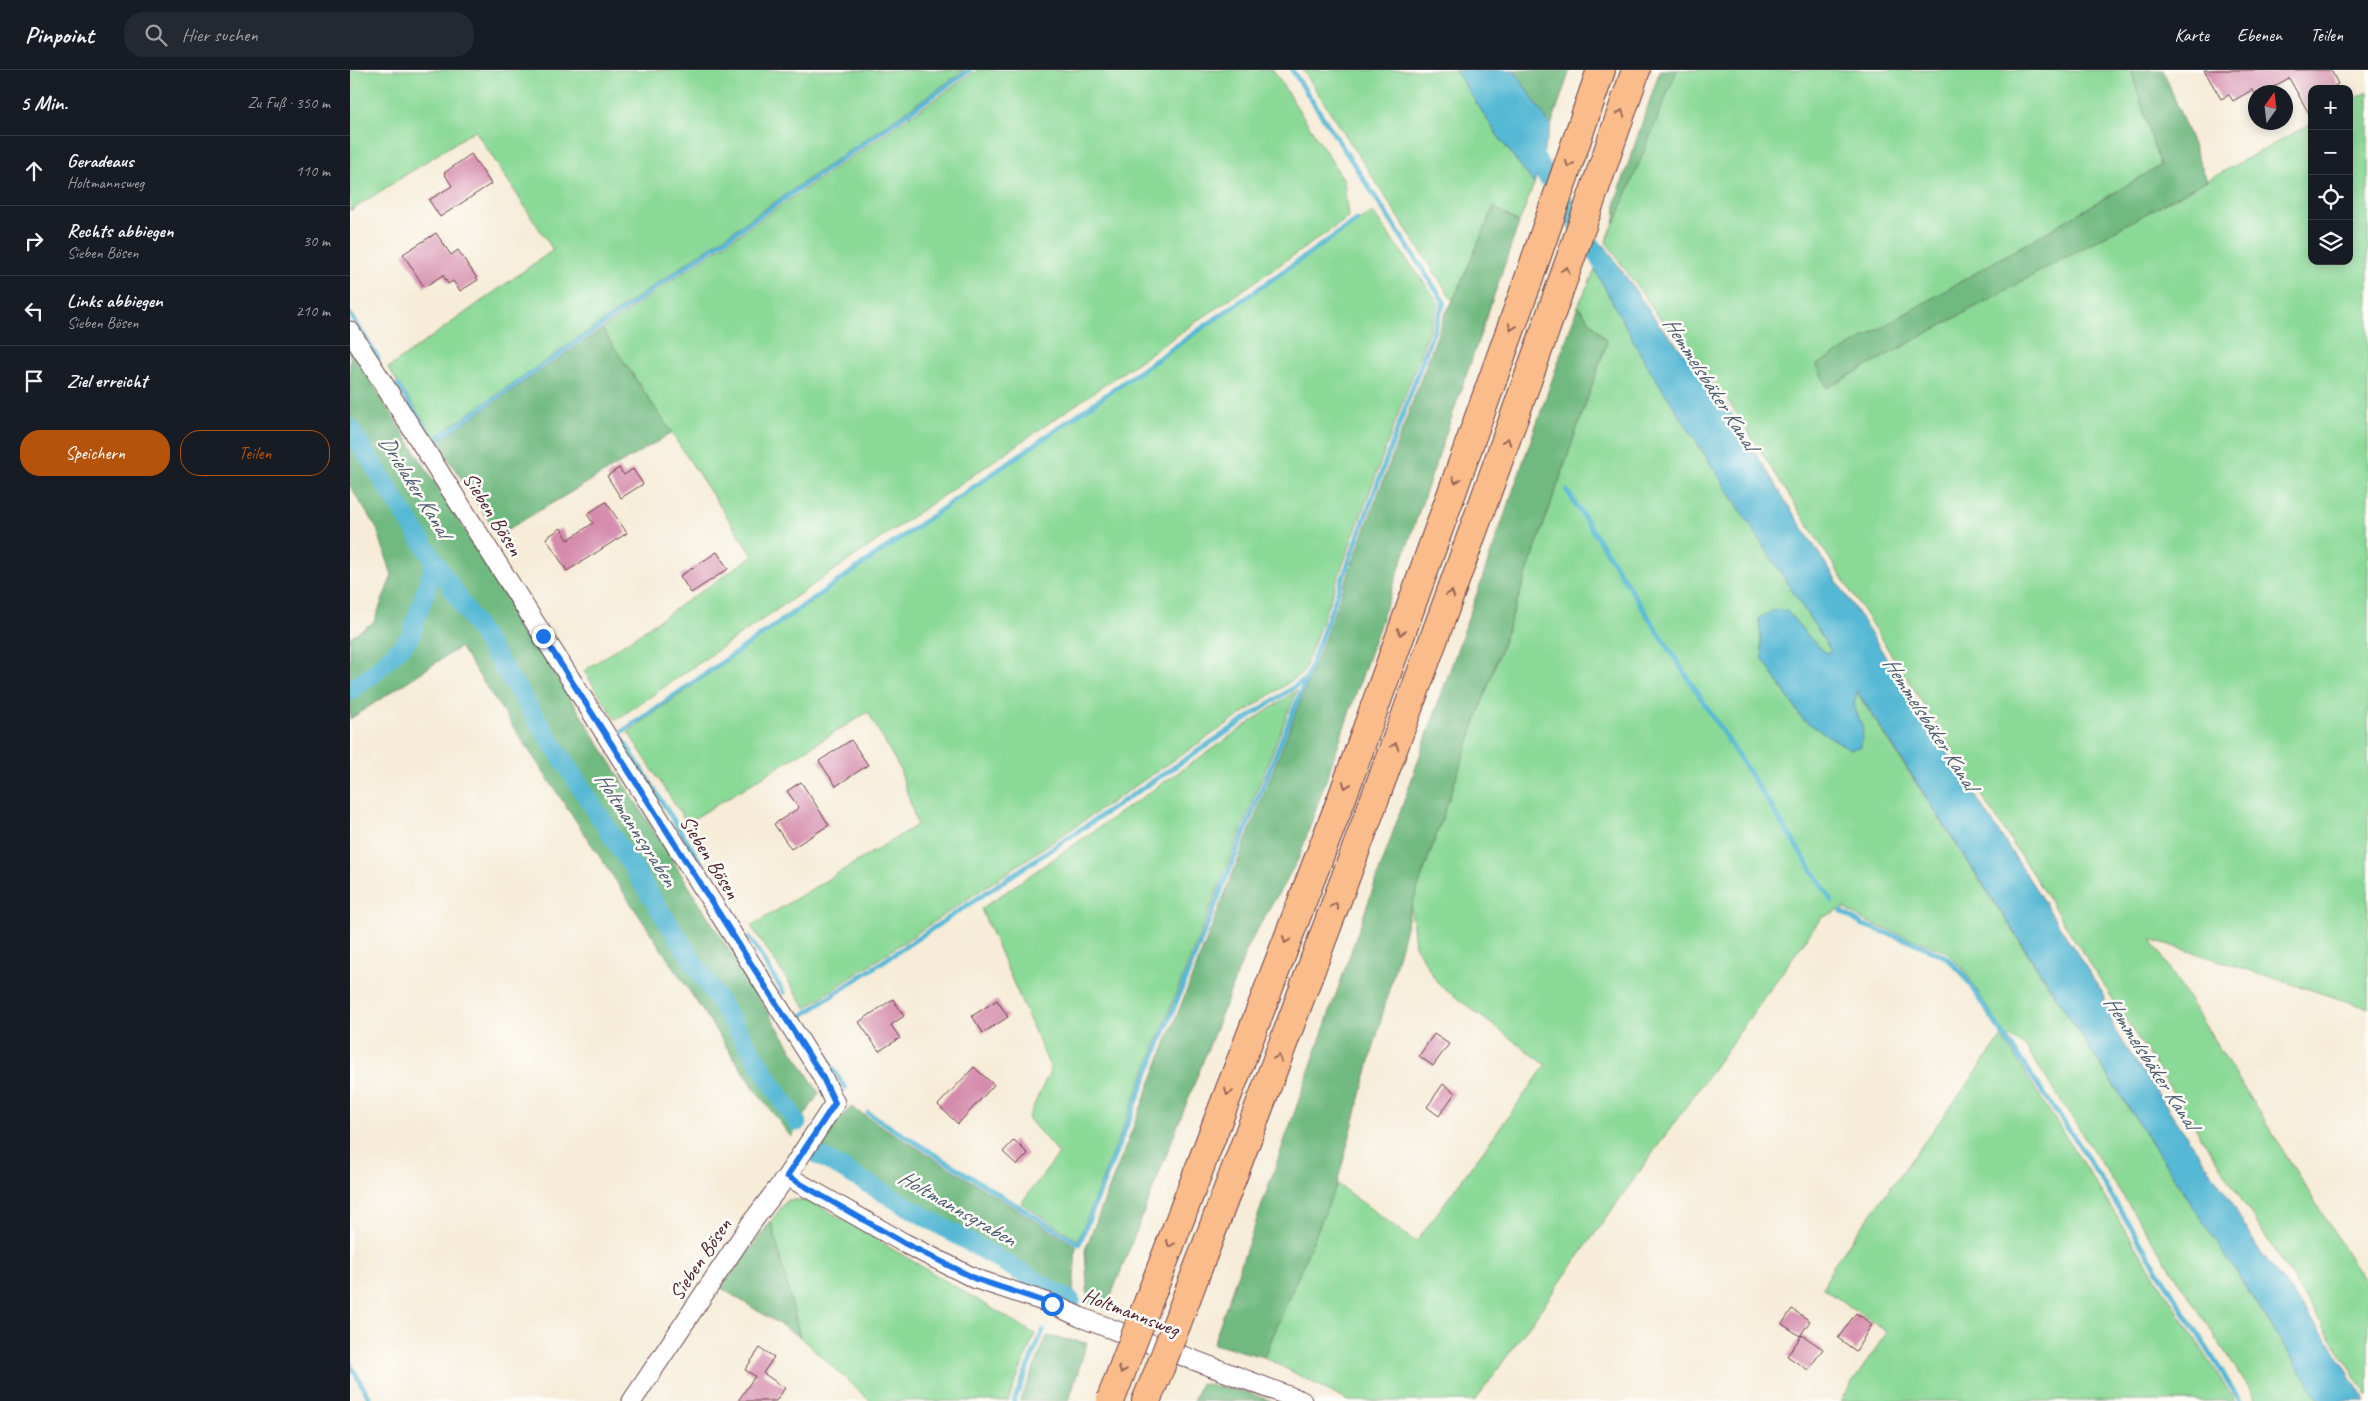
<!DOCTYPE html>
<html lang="de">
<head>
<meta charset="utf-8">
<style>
	body { margin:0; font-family:Caveat,sans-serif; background:#242831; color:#f1f3f6 }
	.controls { position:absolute; right:15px; top:15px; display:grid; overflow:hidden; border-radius:10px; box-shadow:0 2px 12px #0003 }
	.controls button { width:45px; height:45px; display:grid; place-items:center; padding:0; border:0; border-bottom:1px solid #363941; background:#171b24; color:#f1f3f6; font:25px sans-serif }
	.compass { position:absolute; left:1898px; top:15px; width:45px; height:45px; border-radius:50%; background:#171b24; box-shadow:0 2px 12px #0003; rotate:14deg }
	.stop { position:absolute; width:15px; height:15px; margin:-11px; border:4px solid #1a73e8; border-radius:50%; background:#fff }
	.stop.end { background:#1a73e8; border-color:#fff; box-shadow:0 1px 5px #0008 }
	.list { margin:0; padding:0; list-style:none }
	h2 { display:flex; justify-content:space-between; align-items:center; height:65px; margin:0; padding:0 20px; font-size:21px }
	h2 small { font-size:16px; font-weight:400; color:#9ea1a6 }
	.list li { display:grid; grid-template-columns:32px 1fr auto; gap:15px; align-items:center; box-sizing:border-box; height:70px; padding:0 20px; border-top:1px solid #363941 }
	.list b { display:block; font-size:19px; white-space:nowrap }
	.list p { margin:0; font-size:16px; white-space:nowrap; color:#9ea1a6 }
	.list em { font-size:16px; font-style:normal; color:#9ea1a6 }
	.actions { display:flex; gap:10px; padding:15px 20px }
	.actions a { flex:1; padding:11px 0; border:1px solid #b45309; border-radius:20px; text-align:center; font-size:18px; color:#b45309 }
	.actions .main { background:#b45309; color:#fff }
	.icon { flex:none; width:28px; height:28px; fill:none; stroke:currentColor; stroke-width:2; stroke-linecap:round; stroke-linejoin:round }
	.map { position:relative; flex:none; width:2018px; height:1331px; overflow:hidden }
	header { display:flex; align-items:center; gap:30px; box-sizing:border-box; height:70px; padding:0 25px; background:#171b24; border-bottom:1px solid #363941 }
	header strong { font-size:24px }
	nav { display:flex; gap:28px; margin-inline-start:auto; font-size:18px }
	.search { width:350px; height:45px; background:#242831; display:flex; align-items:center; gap:12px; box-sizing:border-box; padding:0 18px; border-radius:20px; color:#9ea1a6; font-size:19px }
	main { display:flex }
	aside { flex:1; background:#171b24 }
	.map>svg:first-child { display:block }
	.green { fill:#8ad997; stroke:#6a7c61 }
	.forest { fill:#6fb980; stroke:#5c6c56 }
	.water { fill:#55b8d4; stroke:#506c80 }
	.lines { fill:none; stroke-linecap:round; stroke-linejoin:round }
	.stream { stroke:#55b8d4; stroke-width:5 }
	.canal { stroke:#55b8d4; stroke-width:19 }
	.building { fill:#d58bac }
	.minor-casing { stroke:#643e45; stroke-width:21 }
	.motorway-casing { stroke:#643e45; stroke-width:30 }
	.minor { stroke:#fff; stroke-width:19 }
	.motorway { stroke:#fabc8b; stroke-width:28 }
	.motorway-bridge-casing { stroke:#643e45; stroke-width:30; stroke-linecap:butt }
	.motorway-bridge { stroke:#fabc8b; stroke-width:28 }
	.oneway { stroke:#996656 }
	.route { stroke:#1a73e8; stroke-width:6 }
	.labels { text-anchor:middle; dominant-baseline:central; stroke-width:5; stroke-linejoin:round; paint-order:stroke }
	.street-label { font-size:21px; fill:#4a1f2b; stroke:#fdfcf7 }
	.water-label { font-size:22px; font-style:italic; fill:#4e5c6f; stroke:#fdfcf7 }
</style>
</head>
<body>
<header>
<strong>Pinpoint</strong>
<div class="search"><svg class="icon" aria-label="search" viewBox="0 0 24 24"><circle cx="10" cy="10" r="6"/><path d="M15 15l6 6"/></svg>Hier suchen</div>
<nav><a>Karte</a><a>Ebenen</a><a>Teilen</a></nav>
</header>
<main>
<aside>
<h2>5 Min.<small>Zu Fuß · 350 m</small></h2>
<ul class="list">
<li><svg class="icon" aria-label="ahead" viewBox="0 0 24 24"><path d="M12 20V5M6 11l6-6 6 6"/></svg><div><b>Geradeaus</b><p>Holtmannsweg</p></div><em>110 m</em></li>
<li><svg class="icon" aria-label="right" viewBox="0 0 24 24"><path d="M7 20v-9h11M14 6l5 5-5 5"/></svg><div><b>Rechts abbiegen</b><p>Sieben Bösen</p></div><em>30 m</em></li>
<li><svg class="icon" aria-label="left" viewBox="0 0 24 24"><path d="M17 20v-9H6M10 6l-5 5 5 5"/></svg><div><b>Links abbiegen</b><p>Sieben Bösen</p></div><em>210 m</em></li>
<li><svg class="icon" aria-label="arrive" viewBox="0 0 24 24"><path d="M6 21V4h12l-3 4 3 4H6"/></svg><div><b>Ziel erreicht</b></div></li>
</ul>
<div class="actions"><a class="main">Speichern</a><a>Teilen</a></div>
</aside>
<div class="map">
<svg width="2018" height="1331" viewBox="0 0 2018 1331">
	<rect width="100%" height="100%" fill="#fdfcf7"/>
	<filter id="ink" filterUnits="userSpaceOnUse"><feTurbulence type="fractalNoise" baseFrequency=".02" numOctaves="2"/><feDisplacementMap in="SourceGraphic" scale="10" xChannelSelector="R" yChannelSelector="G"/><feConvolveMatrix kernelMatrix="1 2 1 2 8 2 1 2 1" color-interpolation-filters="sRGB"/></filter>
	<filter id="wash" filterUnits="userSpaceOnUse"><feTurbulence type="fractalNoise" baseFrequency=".0096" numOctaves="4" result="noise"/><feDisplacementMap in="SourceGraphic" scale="20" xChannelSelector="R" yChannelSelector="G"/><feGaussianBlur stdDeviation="1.12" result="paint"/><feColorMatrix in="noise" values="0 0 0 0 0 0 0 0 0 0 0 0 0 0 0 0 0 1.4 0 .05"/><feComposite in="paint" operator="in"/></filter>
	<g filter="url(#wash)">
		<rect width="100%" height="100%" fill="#f6ecd8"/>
		<!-- green -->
		<g class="green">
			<polygon points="0,0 615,0 85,367 38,298 203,180 125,60 0,141 0,20 5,17 0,8"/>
			<polygon points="627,0 923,0 994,110 998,148 266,650 234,601 403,486 252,259"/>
			<polygon points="953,0 1105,0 1148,66 1184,114 1169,153 1144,137 1103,231"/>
			<polygon points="1327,0 1781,0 1810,96 1467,295 1477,318 1962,53 1962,191 1999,191 1999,32 2018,22 2018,938 1801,869 2018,1217 2018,1326 1375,326 1307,245 1256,172"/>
			<polygon points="1022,142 1089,233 953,603 456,938 401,856 567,755 550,699 518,642 337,753 278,662 456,535"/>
			<polygon points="1245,200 1294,290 1481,581 1477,584 1460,568 1409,549 1413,589 1453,650 1470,659 1513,660 1503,635 1506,621 1970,1331 1907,1331 1675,976 1655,965 1615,901 1595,881 1517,852 1494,838 1471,848 1125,1331 998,1331 914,1287 987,1114 1066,1172 1196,995 1088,914 1065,875 1061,838 1257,272 1228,236"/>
			<polygon points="947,620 728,1170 671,1133 709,1084 678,1048 701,999 631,839"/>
			<polygon points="1652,967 1885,1331 1490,1331 1537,1262 1473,1218 1484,1194"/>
			<polygon points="437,1130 460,1130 685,1264 658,1331 520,1331 450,1267 421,1151"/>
		</g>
		<!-- forest -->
		<g class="forest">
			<polygon points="1164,0 1220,0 1201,56"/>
			<polygon points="1310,0 1327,0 1265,153 1266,130"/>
			<polygon points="1781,0 1813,0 1857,110 1477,318 1467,295 1810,96"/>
			<polygon points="1144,137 1169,153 949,788 899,874 759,1231 738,1233 735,1180 970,581 1095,244 1103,231"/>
			<polygon points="1228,236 1257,272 1061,838 987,1114 914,1287 863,1274"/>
			<polygon points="252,259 322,363 148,465 87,372"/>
			<polygon points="0,278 469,1023 441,1067 404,1018 110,577 0,649 0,567 24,552 42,505 27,459 0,416"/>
			<polygon points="501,1037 726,1176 723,1225 475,1080 471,1068"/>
			<polygon points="421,1151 450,1267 371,1218"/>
			<polygon points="697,1266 737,1273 720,1327 718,1331 670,1331"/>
			<polygon points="851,1313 900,1323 921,1331 843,1331"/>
		</g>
		<!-- water -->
		<g class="water">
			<polygon points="1105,0 1164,0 1201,56 1184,114 1148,66"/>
			<polygon points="1254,175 1308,253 1370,325 1443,443 1752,922 1765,961 1879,1128 1907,1177 1979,1272 2016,1331 1970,1331 1507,621 1504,635 1513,659 1511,677 1500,679 1453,650 1413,589 1409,548 1426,539 1437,541 1460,568 1477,584 1481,581 1294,290 1245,200"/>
		</g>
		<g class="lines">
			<!-- stream -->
			<g class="stream">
				<polyline points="0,244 28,288"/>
				<polyline points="47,315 84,371 620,0"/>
				<polyline points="1217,421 1482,831"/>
				<polyline points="1492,842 1513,855 1565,873 1596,887 1613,904 1650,960 1728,1073 1890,1331"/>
				<polyline points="386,849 269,664 1007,150"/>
				<polyline points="399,867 434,923"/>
				<polyline points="495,1018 450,947 956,609 1094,232 942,0"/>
				<polyline points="518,1043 729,1174 956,609"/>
				<polyline points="0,1294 21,1331"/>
				<polyline points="664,1331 693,1261"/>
			</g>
			<!-- canal -->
			<g class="canal">
				<polyline points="1176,74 1263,209"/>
				<polyline points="0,358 85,492 60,568 20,607 0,621"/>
				<polyline points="85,492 447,1052"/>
				<polyline points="470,1086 721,1231"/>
			</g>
		</g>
		<g id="blocks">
			<!-- building -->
			<g class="building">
				<polygon points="1854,0 1981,0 1988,14 1979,19 1962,19 1962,49 1939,8 1914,22 1906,22 1906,25 1902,20 1883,31 1879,25 1871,29"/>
				<polygon points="121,84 141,114 90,147 79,130 102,116 94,103"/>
				<polygon points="86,163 101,185 108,180 128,210 110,221 103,211 98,214 93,205 74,217 53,184"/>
				<polygon points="269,398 274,405 283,399 293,414 271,428 257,406"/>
				<polygon points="256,432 277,463 217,501 196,468 211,458 218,470 243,453 237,444"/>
				<polygon points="367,482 378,499 341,523 330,506"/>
				<polygon points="501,670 518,695 486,716 469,691"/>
				<polygon points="451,712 479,755 441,779 424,754 449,738 437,721"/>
				<polygon points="543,929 554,946 541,955 550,968 529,981 509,952"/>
				<polygon points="647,930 658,947 633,963 622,946"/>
				<polygon points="1084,964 1099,974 1083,996 1069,986"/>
				<polygon points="624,997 644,1015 608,1054 588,1035"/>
				<polygon points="1093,1014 1105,1023 1089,1046 1077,1037"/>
				<polygon points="664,1070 678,1084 667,1095 653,1082"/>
				<polygon points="1442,1239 1460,1251 1450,1266 1432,1254"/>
				<polygon points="1506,1243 1522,1254 1506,1281 1488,1268"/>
				<polygon points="1452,1265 1473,1279 1458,1300 1437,1286"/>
				<polygon points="410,1278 424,1287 413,1303 435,1318 426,1331 388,1331 405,1306 395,1300"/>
			</g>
		</g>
	</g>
	<g filter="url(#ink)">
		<use href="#blocks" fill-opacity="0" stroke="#643e45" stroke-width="1"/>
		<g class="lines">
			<!-- minor casing -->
			<g class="minor-casing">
				<g id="minor">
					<polyline points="0,261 471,1004 485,1033 437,1106 402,1152 282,1331"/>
					<polyline points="437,1106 554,1173 626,1209 702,1234 730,1247 952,1331"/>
				</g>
			</g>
			<!-- motorway casing -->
			<g class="motorway-casing">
				<g id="motorway">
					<polyline points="802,1222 993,725 1178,211 1251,0"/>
					<path d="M 838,1224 C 993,818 1145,411 1286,0"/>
					<polyline points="796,1331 810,1298"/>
				</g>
			</g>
			<!-- minor -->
			<use href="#minor" class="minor"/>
			<!-- motorway -->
			<use href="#motorway" class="motorway"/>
			<!-- motorway-bridge casing -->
			<g class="motorway-bridge-casing">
				<g id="motorway-bridge">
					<polyline points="810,1298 838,1224"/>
					<polyline points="761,1329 802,1222"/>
				</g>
			</g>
			<!-- motorway-bridge -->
			<use href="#motorway-bridge" class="motorway-bridge"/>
		</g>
		<!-- one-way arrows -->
		<defs><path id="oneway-chevron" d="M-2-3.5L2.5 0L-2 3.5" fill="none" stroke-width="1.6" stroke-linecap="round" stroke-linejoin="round" transform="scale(1.25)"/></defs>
		<g class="oneway">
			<use href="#oneway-chevron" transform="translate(1271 43) rotate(-71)"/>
			<use href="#oneway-chevron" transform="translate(1219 94) rotate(109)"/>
			<use href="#oneway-chevron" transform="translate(1216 200) rotate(-71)"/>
			<use href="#oneway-chevron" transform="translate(1162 257) rotate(110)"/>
			<use href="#oneway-chevron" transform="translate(1157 371) rotate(-70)"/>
			<use href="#oneway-chevron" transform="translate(1106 410) rotate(110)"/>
			<use href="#oneway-chevron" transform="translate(1101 524) rotate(-70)"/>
			<use href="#oneway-chevron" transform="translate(1051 562) rotate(110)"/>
			<use href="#oneway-chevron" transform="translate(1045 676) rotate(-70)"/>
			<use href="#oneway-chevron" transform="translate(996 715) rotate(110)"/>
			<use href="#oneway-chevron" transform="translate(985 836) rotate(-69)"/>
			<use href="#oneway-chevron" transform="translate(936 870) rotate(111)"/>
			<use href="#oneway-chevron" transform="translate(928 988) rotate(-69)"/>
			<use href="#oneway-chevron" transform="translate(878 1022) rotate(111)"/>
			<use href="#oneway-chevron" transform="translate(820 1174) rotate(111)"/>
			<use href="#oneway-chevron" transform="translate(772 1300) rotate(111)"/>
		</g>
	</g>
	<g class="lines" filter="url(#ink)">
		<!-- route -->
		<polyline class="route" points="193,566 471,1004 485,1033 437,1106 554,1173 626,1209 702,1234"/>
	</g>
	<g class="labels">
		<!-- street labels -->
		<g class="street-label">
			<text transform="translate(143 444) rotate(58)">Sieben Bösen</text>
			<text transform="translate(360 787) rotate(58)">Sieben Bösen</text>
			<text transform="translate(350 1189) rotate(-56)">Sieben Bösen</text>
			<text transform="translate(781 1242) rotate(21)">Holtmannsweg</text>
		</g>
		<!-- water labels -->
		<g class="water-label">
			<text transform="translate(1360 313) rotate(57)">Hemmelsbäker Kanal</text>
			<text transform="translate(65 416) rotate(58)">Drielaker Kanal</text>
			<text transform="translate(1580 653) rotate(57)">Hemmelsbäker Kanal</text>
			<text transform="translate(286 759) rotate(57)">Holtmannsgraben</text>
			<text transform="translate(1801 992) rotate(57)">Hemmelsbäker Kanal</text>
			<text transform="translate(607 1138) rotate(30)">Holtmannsgraben</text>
		</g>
	</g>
</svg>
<div class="controls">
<button>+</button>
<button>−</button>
<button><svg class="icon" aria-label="locate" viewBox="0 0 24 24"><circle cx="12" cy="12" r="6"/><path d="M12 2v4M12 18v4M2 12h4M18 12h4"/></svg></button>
<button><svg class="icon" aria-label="layers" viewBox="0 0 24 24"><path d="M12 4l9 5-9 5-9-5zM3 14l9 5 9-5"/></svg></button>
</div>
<svg class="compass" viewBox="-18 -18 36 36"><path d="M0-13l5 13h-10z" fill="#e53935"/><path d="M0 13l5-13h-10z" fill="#9ea1a6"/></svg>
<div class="stop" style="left:702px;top:1234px"></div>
<div class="stop end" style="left:193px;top:566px"></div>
</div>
</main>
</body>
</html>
